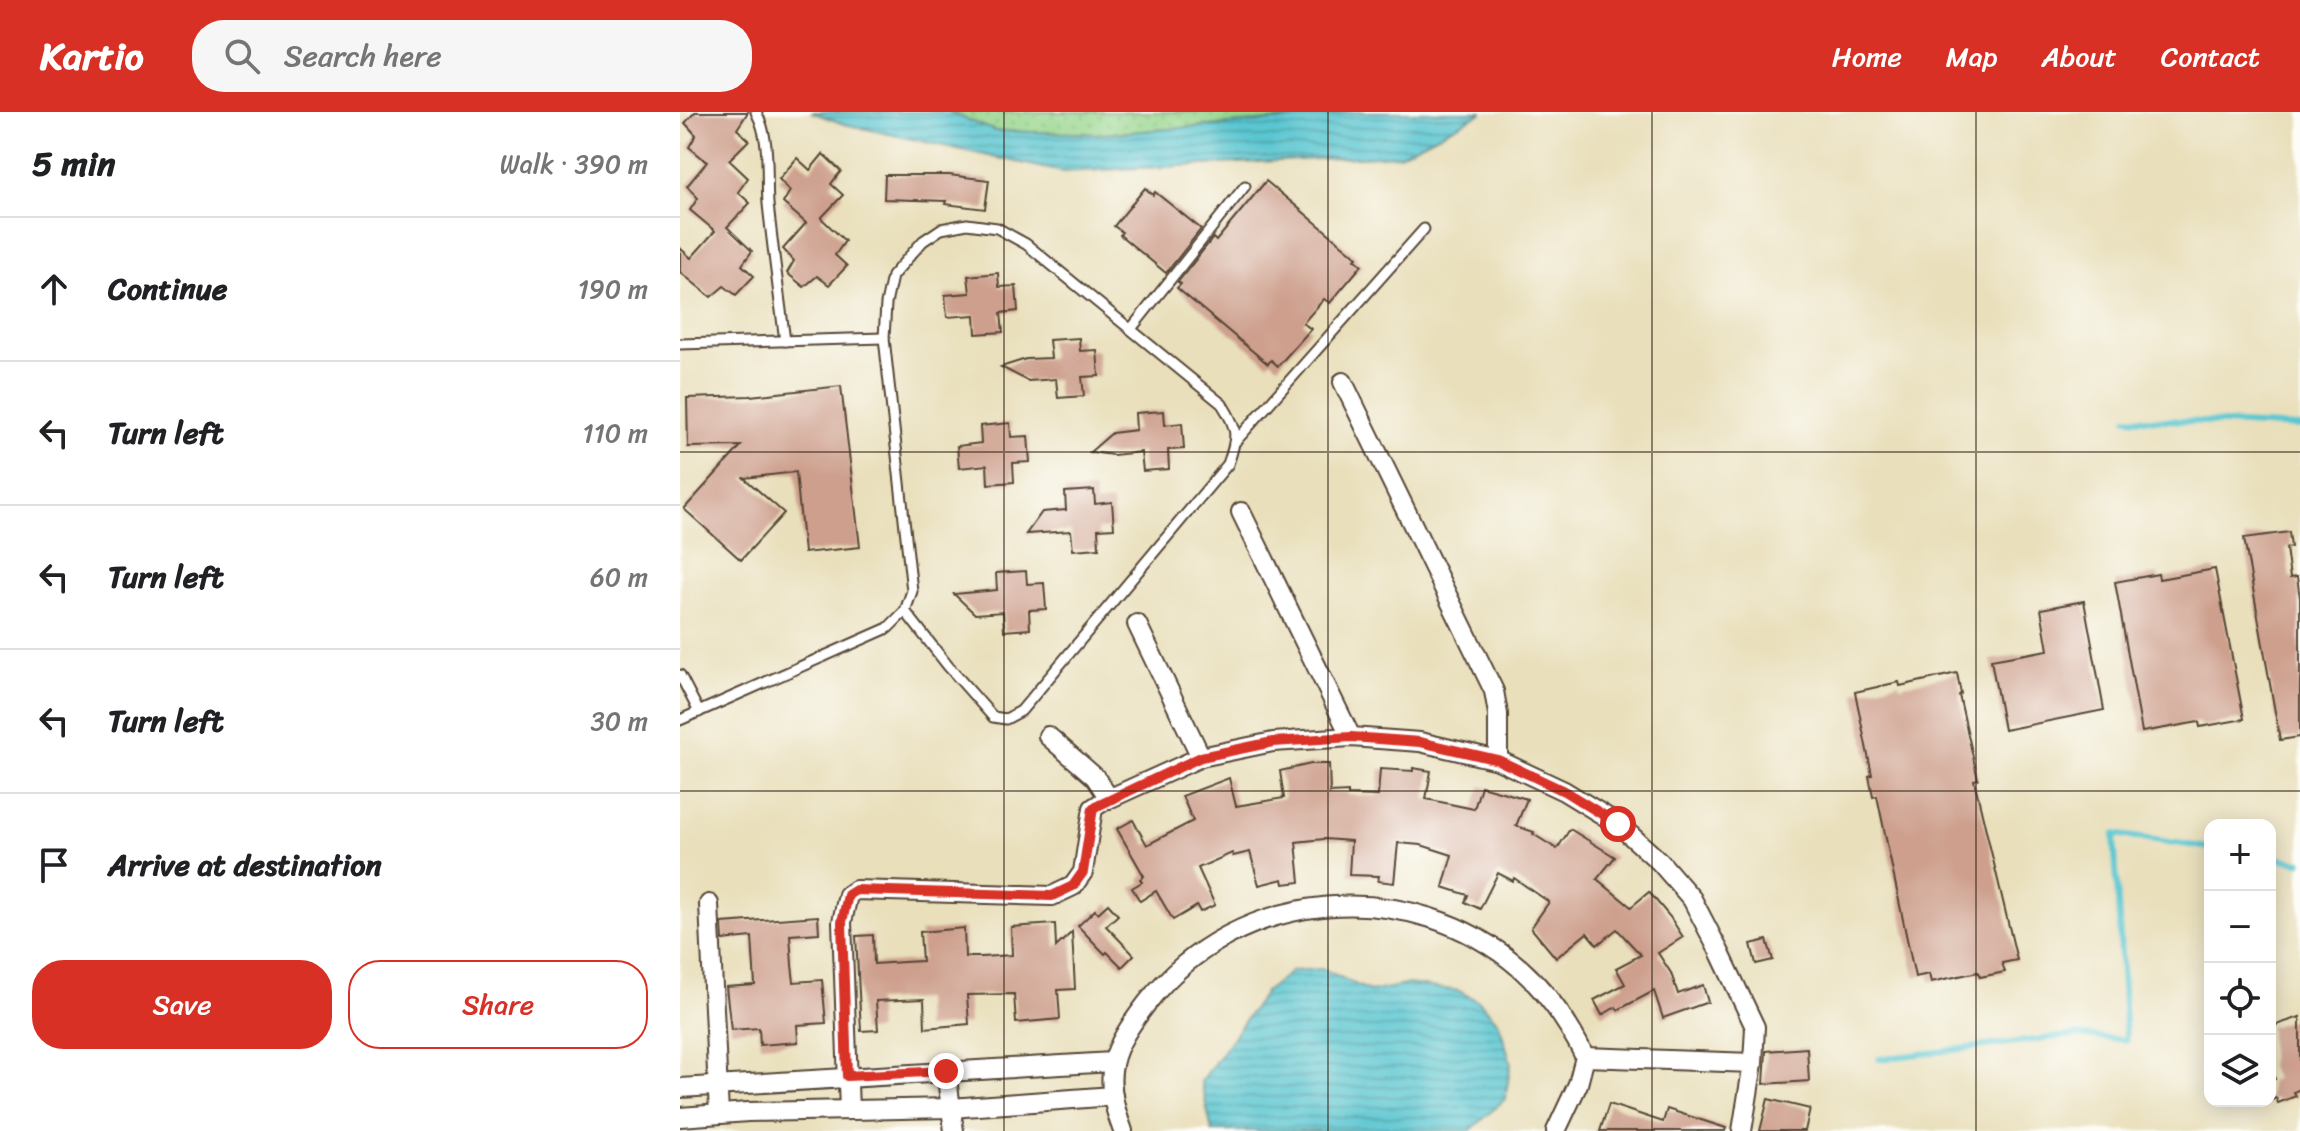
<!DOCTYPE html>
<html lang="en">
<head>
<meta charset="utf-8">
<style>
	body { margin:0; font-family:Sriracha,sans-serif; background:#f6f6f6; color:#202124 }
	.controls { position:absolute; right:24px; bottom:24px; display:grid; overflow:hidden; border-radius:16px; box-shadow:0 4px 20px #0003 }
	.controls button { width:72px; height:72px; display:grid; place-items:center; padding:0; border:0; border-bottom:2px solid #e0e0e0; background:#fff; color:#202124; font:40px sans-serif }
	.stop { position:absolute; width:24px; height:24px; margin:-18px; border:6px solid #d93025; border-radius:50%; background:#fff }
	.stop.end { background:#d93025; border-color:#fff; box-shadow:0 2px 8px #0008 }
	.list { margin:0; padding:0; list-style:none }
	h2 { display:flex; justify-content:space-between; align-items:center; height:104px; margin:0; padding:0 32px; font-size:34px }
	h2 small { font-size:26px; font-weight:400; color:#757577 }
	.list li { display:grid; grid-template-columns:52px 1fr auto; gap:24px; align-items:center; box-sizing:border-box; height:144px; padding:0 32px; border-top:2px solid #e0e0e0 }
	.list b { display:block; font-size:30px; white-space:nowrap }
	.list em { font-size:26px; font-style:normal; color:#757577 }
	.actions { display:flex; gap:16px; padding:24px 32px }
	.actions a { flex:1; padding:18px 0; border:2px solid #d93025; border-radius:32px; text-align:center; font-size:28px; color:#d93025 }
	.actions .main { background:#d93025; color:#fff }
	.icon { flex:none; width:44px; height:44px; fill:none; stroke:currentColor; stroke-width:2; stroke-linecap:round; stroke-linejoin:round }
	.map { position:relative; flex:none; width:1620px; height:1019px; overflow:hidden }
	header { display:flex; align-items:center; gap:48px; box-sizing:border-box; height:112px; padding:0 40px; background:#d93025; color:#fff }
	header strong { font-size:38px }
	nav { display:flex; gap:44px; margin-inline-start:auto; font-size:28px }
	.search { width:560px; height:72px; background:#f6f6f6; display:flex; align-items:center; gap:20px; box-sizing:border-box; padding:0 28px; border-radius:32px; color:#757577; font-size:30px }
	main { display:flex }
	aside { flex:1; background:#fff }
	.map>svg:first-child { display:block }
	.grass { fill:url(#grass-dots); stroke:#688054; stroke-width:2 }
	.water { fill:url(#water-rules); stroke:#4a7878; stroke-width:2 }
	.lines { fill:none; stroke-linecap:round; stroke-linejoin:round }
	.stream { stroke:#5ac6d1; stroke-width:6 }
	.building { fill:#cd9f8c }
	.lane-casing { stroke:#554536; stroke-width:13 }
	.street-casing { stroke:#554536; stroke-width:22 }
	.lane { stroke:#fff; stroke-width:9 }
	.street { stroke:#fff; stroke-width:18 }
	.route { stroke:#d93025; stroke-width:10 }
	.grid { fill:none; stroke:#3b2a1e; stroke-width:2; stroke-opacity:0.55 }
</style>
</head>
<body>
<header>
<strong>Kartio</strong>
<div class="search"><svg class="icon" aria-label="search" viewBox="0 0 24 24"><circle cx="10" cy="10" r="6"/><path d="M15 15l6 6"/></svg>Search here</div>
<nav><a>Home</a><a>Map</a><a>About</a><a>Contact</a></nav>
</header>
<main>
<aside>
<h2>5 min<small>Walk · 390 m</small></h2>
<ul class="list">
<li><svg class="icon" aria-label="ahead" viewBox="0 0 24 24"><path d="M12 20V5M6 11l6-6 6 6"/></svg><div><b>Continue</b></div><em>190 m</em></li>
<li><svg class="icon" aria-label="left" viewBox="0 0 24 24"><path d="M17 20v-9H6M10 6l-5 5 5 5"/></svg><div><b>Turn left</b></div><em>110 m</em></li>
<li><svg class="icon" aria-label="left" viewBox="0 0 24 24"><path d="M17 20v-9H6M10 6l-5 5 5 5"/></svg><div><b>Turn left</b></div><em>60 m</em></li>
<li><svg class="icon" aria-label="left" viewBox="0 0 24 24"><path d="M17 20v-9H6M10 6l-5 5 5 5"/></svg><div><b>Turn left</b></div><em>30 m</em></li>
<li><svg class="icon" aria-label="arrive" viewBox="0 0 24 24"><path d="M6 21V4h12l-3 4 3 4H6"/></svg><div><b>Arrive at destination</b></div></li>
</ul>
<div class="actions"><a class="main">Save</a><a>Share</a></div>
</aside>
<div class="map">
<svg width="1620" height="1019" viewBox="0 0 1620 1019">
	<defs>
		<pattern id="grass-dots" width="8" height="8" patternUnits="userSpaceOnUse" patternTransform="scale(2)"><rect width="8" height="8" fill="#95d58b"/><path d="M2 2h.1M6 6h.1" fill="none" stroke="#81b778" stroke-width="1.8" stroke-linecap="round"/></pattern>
		<pattern id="water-rules" width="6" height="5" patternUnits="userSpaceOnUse" patternTransform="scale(2)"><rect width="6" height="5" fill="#5ac6d1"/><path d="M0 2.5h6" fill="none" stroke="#4ca1a9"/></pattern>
	</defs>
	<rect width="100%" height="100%" fill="#fdfcf7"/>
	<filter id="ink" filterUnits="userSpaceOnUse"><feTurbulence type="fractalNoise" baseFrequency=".0125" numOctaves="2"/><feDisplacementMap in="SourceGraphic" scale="16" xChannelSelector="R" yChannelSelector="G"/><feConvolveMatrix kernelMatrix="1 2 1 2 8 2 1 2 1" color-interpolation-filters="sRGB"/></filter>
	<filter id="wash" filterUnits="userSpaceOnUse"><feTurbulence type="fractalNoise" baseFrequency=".006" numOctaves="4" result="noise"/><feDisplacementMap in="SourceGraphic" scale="32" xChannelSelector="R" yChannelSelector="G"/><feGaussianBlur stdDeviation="1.8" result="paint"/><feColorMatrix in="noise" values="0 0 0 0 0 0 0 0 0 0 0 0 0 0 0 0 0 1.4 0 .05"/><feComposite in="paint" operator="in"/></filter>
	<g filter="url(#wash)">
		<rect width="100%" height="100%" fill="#e9dfbb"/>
		<!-- grass -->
		<polygon class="grass" points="269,0 666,0 630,6 424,22 315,19"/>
		<!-- water -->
		<g class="water">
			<polygon points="131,0 269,0 315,19 424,22 630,6 666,0 803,0 719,43 382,60 164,12"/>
			<polygon points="643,857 691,880 729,872 779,879 800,890 819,911 831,951 825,987 790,1019 532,1019 521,970 585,880 612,859"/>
		</g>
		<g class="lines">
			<!-- stream -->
			<g class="stream">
				<polyline points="1447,306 1620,315"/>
				<polyline points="1590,745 1620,750"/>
				<polyline points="1199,947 1395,923 1446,928 1434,722 1530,736"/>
			</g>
		</g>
		<g id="blocks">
			<!-- building -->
			<g class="building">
				<polygon points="15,0 68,0 57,17 69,28 49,48 68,66 58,80 70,91 47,115 72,139 62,153 74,164 56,183 44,174 31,185 0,160 0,136 11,146 35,119 10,98 18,86 7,74 27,50 9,35 16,23 5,11"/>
				<polygon points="143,42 161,59 151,72 163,83 141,106 165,129 155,143 167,154 149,173 137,164 124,175 107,161 114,149 103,137 126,111 103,91 110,79 99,67 117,46 130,58"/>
				<polygon points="205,63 269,63 309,68 305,97 265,92 266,89 204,87"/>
				<polygon points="586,69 677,145 675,147 682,153 650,191 644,187 623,211 631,217 598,254 591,248 588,252 497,176 501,172 498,170 533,126 536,129"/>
				<polygon points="465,76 473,83 475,80 521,117 486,161 440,123 442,120 434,114"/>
				<polygon points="318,161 319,175 336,174 338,199 321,201 323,220 296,222 295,203 267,205 265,183 290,181 288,164"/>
				<polygon points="399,226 400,239 417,238 419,264 402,265 404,284 378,286 376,267 348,269 321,255 346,247 371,246 369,228"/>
				<polygon points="161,274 180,435 124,441 116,360 64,366 104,401 61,448 4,397 61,334 8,335 7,286 70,284"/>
				<polygon points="484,299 485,313 502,311 504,337 488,338 489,357 463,359 461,340 433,343 410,340 432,321 456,318 455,301"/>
				<polygon points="330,311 331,325 348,324 350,350 333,351 334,370 308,372 307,353 279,356 277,334 301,331 300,314"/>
				<polygon points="414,378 415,392 432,390 434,416 418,417 419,436 393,438 391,419 346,422 362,400 386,398 385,380"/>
				<polygon points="1609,420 1611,435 1606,436 1610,466 1617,465 1620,486 1620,625 1600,628 1564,426"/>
				<polygon points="1535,457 1564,607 1520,615 1519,610 1462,620 1435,470 1478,462 1479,467"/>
				<polygon points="346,459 347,472 364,471 366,497 349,498 350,517 324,519 323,500 295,502 274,482 317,478 316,461"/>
				<polygon points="1404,489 1424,598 1324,618 1311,548 1368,538 1361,497"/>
				<polygon points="1277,561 1281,582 1279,583 1298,667 1294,668 1337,848 1322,851 1325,860 1300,865 1298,860 1251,870 1249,862 1235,865 1197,684 1193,685 1189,664 1192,663 1175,580 1219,570 1220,574"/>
				<polygon points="631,652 649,652 650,681 668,680 668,683 698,684 700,657 733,659 733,656 751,659 746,687 794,697 801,674 847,687 836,714 854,720 853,722 877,737 890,717 935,745 917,767 951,795 969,780 990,805 1003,825 978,841 991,861 998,882 1023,873 1028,890 983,906 974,879 938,898 936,895 922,903 914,888 945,872 936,856 961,843 937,817 917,833 907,821 876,846 851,816 869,790 834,766 833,769 818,761 800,797 785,790 788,783 763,775 772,743 741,733 718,731 714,771 698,769 699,764 669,763 671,729 644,727 616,730 620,770 604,772 603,767 579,773 570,740 553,744 552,741 518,756 535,793 520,800 517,794 493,808 476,779 460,789 452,776 462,770 460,767 464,764 437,717 453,708 467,733 513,709 502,684 549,666 556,694 604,686 600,659"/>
				<polygon points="428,792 438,803 426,814 454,843 442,855 427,840 425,842 398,814 415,798 418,801"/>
				<polygon points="138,804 139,821 110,823 112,853 114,870 142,868 146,911 117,913 118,930 80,933 79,916 51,918 46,875 75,873 72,825 43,828 42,811"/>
				<polygon points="375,812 376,835 392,820 395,877 378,878 380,907 336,911 334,882 287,883 289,912 245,916 244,887 196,889 198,918 181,919 176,824 193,823 194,852 224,850 242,849 240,820 284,816 285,845 302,845 332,843 331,815"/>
				<polygon points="1087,828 1093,848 1076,852 1071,832"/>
				<polygon points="1620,905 1620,977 1614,980 1616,984 1598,991 1596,986 1590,989 1590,969 1595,967 1590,956 1590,915"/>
				<polygon points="1127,936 1129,969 1084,972 1086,939"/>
				<polygon points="1088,987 1130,997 1125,1019 1080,1019"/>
				<polygon points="929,992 983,1010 987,997 1046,1016 1045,1019 920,1019"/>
			</g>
		</g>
	</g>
	<g filter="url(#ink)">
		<use href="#blocks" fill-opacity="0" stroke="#554536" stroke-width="2"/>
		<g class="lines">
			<!-- lane casing -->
			<g class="lane-casing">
				<g id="lane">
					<path d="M 76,0 C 91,27 86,62 88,92 C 93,138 99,183 105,229"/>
					<polyline points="451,217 565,74"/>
					<polyline points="0,232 204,226"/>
					<polyline points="556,329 744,117"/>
					<polyline points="0,563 19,600"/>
					<path d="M 0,608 L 208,516 L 225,499 L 232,479 L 204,226 L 206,192 L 212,164 L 243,129 L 261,117 L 287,112 L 317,116 L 346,132 L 542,292 C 558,317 558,324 548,352 L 341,599 L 326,607 L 313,605 L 268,554 L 225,499"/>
				</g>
			</g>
			<!-- street casing -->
			<g class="street-casing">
				<g id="street">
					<polyline points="663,270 814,579 818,602 818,648"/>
					<polyline points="561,400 671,625"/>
					<polyline points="457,512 521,645"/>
					<polyline points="368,624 415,665 429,686"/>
					<polyline points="29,792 39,1002"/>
					<polyline points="905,945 1073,951 1062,1019"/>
					<polyline points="266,959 274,1019"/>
					<polyline points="0,976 432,950"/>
					<polyline points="169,998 162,810 168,783 176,778 372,784 393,774 403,760 413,696 424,689 521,645 593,630 671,625 740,630 818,648 884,679 938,712 980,750 1012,787 1039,839 1075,915 1073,951"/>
					<polyline points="0,1005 68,1000 271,996 433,984"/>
					<path d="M 443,1019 C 421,962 431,938 467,891 C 557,775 732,761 841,857 C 869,882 889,912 905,945 L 898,972 L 876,1019"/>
				</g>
			</g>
			<!-- lane -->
			<use href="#lane" class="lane"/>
			<!-- street -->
			<use href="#street" class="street"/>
		</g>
	</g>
	<g class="lines" filter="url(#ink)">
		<!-- route -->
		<polyline class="route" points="266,959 167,964 162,810 168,783 176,778 372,784 393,774 403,760 413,696 521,645 593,630 671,625 740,630 818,648 884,679 938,712"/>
	</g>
	<!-- grid -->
	<path class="grid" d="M 324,0 L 324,1019M 648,0 L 648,1019M 972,0 L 972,1019M 1296,0 L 1296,1019M 0,340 L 1620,340M 0,679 L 1620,679"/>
</svg>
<div class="controls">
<button>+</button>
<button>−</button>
<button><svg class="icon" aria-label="locate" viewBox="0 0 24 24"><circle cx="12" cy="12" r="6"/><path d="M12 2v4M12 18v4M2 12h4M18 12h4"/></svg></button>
<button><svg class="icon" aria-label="layers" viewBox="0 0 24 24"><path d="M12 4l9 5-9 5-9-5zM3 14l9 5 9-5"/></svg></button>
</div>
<div class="stop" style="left:938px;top:712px"></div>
<div class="stop end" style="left:266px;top:959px"></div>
</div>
</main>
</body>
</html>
